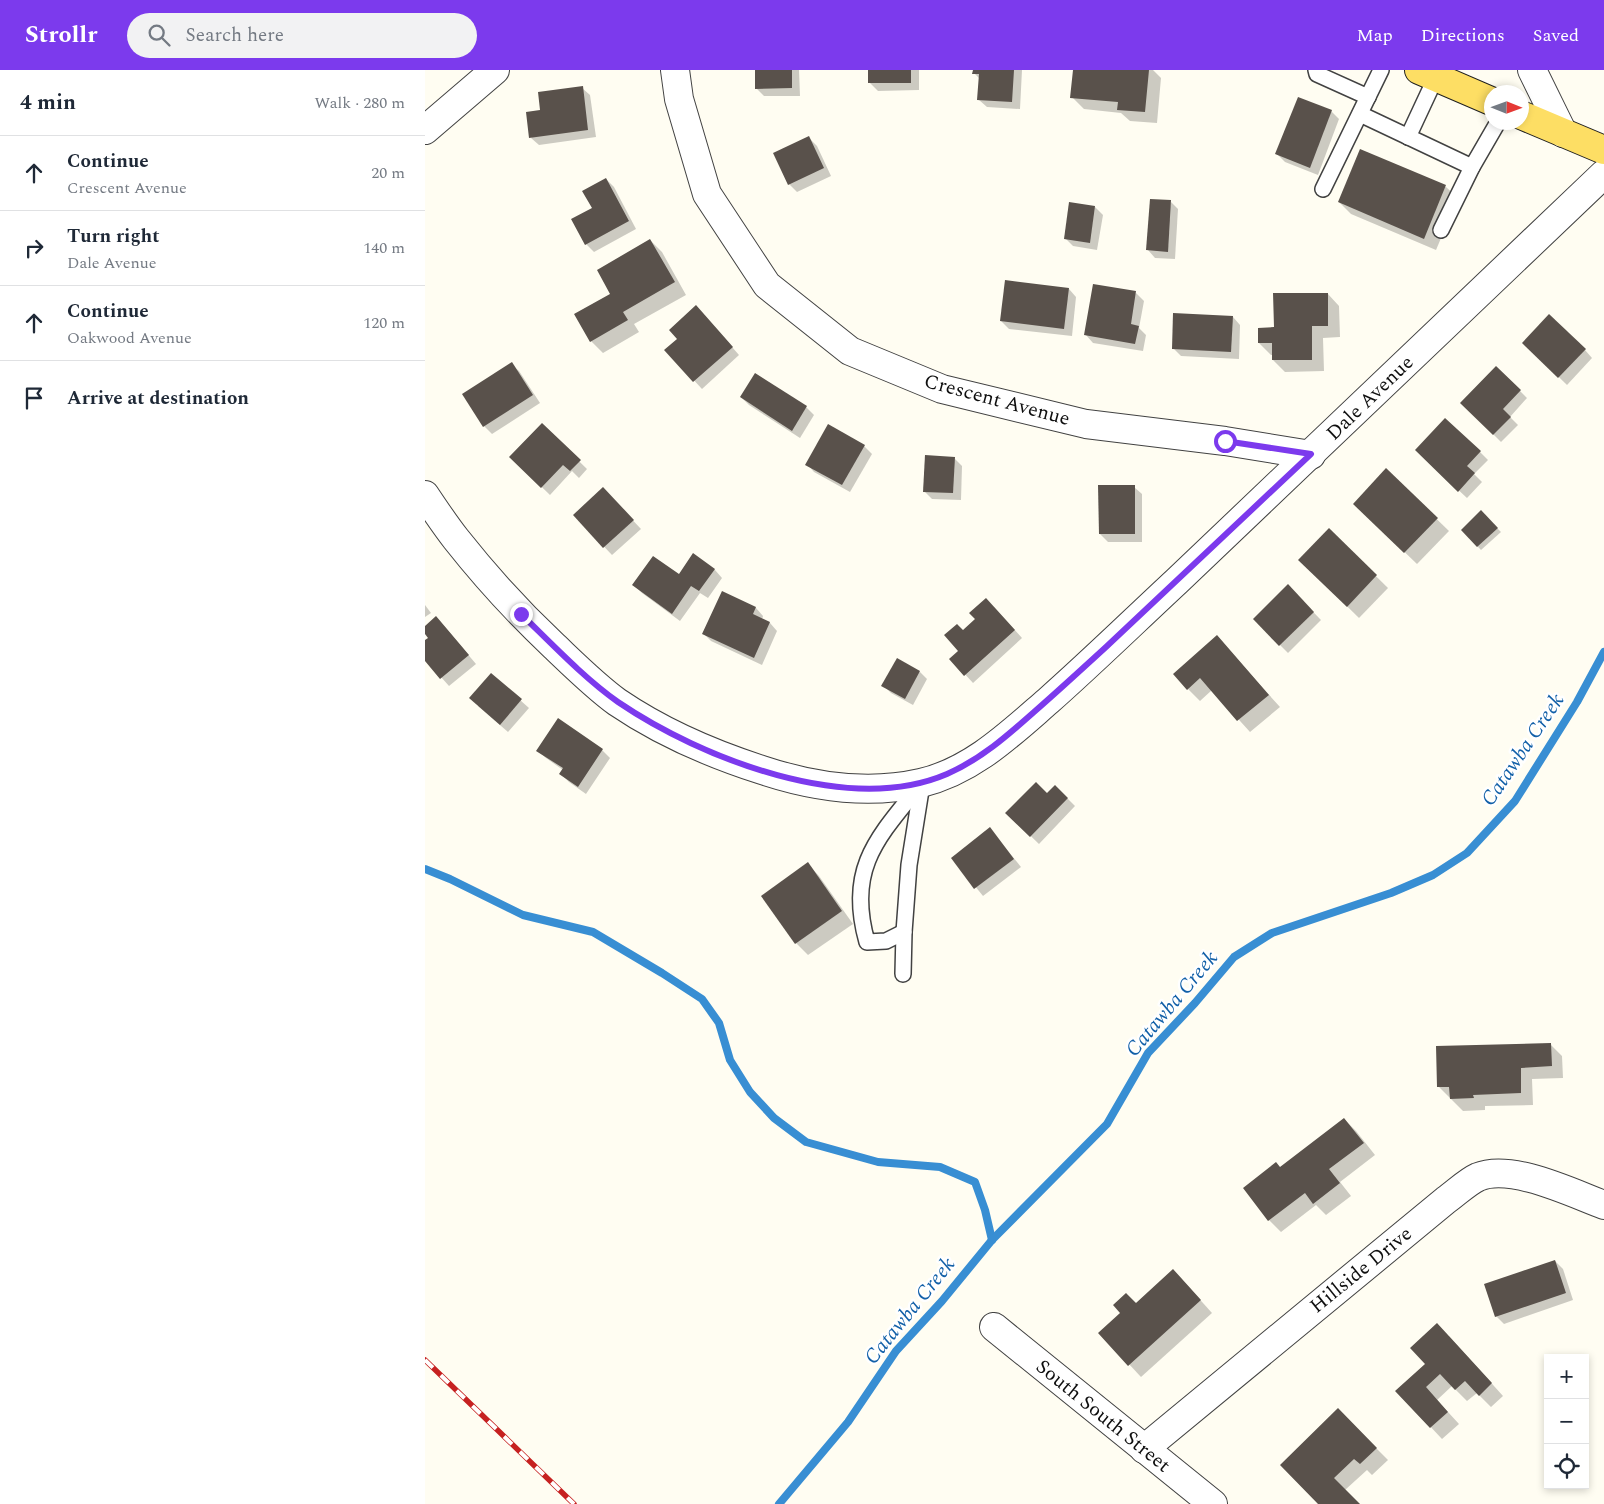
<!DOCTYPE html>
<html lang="en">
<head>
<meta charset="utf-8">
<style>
	body { margin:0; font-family:Spectral,serif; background:#f2f2f3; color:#1f2937 }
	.controls { position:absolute; right:15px; bottom:15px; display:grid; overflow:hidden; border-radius:0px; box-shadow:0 2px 8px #0003 }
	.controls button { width:45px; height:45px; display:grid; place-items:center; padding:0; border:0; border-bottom:1px solid #e0e1e3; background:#fff; color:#1f2937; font:25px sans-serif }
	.compass { position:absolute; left:1059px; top:15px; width:45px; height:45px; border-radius:50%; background:#fff; box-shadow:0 2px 8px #0003; rotate:91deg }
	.stop { position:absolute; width:15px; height:15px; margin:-11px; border:4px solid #7c3aed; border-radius:50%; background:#fff }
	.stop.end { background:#7c3aed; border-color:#fff; box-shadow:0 1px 5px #0008 }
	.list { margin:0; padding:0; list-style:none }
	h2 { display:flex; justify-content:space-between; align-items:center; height:65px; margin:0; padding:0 20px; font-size:21px }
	h2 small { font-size:16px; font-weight:400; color:#747a83 }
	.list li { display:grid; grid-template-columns:32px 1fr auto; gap:15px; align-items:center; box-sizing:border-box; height:75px; padding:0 20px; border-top:1px solid #e0e1e3 }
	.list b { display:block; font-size:19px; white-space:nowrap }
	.list p { margin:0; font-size:16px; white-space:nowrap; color:#747a83 }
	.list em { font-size:16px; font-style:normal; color:#747a83 }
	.icon { flex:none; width:28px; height:28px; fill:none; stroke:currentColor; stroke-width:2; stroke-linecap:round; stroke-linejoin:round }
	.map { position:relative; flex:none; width:1179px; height:1434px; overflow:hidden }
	header { display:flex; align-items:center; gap:30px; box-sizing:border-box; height:70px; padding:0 25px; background:#7c3aed; color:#fff }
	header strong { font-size:24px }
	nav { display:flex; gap:28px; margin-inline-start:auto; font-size:18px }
	.search { width:350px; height:45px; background:#f2f2f3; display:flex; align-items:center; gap:12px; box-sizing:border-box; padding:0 18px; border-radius:28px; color:#747a83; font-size:19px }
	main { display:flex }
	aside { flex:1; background:#fff }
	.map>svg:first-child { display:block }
	.shadow { fill:#0003 }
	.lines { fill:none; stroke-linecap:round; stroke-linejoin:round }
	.stream { stroke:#388ed3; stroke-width:8 }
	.building { fill:#59514b }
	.lane-casing { stroke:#424242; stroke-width:18 }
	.street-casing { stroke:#424242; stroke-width:30 }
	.primary-casing { stroke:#202020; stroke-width:30 }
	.lane { stroke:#fff; stroke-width:15 }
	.street { stroke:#fff; stroke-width:28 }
	.primary { stroke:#fdde64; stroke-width:28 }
	.rail-casing { stroke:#c62121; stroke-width:5.5 }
	.rail { stroke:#fff; stroke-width:4; stroke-dasharray:11; stroke-linecap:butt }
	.route { stroke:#7c3aed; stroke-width:6 }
	.labels { text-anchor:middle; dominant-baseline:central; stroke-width:5; stroke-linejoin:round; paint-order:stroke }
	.street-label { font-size:20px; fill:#0f0f0f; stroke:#fff }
	.water-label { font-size:21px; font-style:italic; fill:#1260a8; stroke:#fff }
</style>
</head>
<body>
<header>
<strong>Strollr</strong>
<div class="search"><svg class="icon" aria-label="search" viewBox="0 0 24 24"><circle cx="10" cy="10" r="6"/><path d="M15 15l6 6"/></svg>Search here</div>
<nav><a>Map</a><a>Directions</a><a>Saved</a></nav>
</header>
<main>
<aside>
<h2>4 min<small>Walk · 280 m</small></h2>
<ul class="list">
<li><svg class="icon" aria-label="ahead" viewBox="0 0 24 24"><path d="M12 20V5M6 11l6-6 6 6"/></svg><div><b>Continue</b><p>Crescent Avenue</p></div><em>20 m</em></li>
<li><svg class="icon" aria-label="right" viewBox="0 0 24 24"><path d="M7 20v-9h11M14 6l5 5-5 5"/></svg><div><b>Turn right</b><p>Dale Avenue</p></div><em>140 m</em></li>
<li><svg class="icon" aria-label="ahead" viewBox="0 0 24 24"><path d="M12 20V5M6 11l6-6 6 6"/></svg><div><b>Continue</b><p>Oakwood Avenue</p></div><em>120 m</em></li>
<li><svg class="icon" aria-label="arrive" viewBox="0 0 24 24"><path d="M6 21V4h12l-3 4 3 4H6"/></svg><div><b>Arrive at destination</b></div></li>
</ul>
</aside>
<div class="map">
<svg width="1179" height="1434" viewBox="0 0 1179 1434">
	<rect width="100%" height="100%" fill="#fffdf2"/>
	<!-- shadow -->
	<g class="shadow">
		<polygon points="331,0 374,0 375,26 339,26 331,18"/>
		<polygon points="445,0 494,0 494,20 453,21 445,13"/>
		<polygon points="549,0 597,0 595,39 562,37 554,30 555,9 549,3"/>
		<polygon points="649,0 728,0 736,8 732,53 705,51 696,43 659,39 647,27"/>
		<polygon points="157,18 165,25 171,67 114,75 106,68"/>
		<polygon points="906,41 914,49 893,105 860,92 852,84"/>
		<polygon points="384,68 392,76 406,106 372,122 364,114"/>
		<polygon points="936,80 1021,117 1033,128 1011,180 926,144 914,132"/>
		<polygon points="181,109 189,117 211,159 169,182 161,174 169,139"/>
		<polygon points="746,132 753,139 750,189 730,188 723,180"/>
		<polygon points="670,137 678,145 672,180 648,176 640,168"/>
		<polygon points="225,170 237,182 261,225 209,254 214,262 178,283 166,271 187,224"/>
		<polygon points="644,219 651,227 647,266 584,259 576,251"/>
		<polygon points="711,223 719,231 714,258 721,265 718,281 668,273 661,265"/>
		<polygon points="903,224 914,236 915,267 898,268 899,301 860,302 848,290 848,285 846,285 834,273 850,259"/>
		<polygon points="279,245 314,285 277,319 241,280"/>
		<polygon points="808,247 815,255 814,289 756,286 748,278"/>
		<polygon points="1099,273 1160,280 1167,288 1142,315"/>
		<polygon points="86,294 94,301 115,333 67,364 59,356"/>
		<polygon points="1071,297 1102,328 1085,347 1093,355 1076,372 1037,333"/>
		<polygon points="331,304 381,337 389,345 375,368 324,335 316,327"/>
		<polygon points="117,355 162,399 154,408 147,401 125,425 86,387"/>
		<polygon points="439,376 447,384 425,422 389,402 382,394"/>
		<polygon points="1055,382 1063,390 1049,404 1057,412 1042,428 999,388"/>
		<polygon points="529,388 537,396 536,430 507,429 499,421"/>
		<polygon points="961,400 1024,461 992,494 941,445"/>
		<polygon points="709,417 717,424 717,472 683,472 675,464"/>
		<polygon points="186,427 216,459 187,485 150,446"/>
		<polygon points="1056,442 1076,462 1056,480 1037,460"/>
		<polygon points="904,460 963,518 934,548 875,490"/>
		<polygon points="268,485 290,500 297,508 283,528 275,523 255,551 217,523 209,515 254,505"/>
		<polygon points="863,516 896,550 863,583 829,549"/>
		<polygon points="298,523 331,538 338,546 337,550 345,553 352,561 337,595 286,571 278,563"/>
		<polygon points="0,535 6,543 0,547"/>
		<polygon points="569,537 597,568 548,613 526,589 534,581 538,562"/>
		<polygon points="19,556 51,594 24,616 0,589 0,572 5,568 0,562 0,557"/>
		<polygon points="792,567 855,637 825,662 787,620 775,631 763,619"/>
		<polygon points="495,602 502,609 488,635 466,623 458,615"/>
		<polygon points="66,604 104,638 83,662 53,636"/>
		<polygon points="177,680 185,688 161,724 144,712 136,704 138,700 121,688 113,681"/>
		<polygon points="630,716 650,736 614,774 582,743 622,725"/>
		<polygon points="565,759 596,797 558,826 527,788"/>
		<polygon points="383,794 394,806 428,854 383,885 371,873 338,826"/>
		<polygon points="1125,974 1137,986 1138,1008 1107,1009 1108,1035 1060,1036 1060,1040 1038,1041 1013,1016"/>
		<polygon points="919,1049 931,1061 950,1085 915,1112 926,1126 901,1145 891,1135 856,1162 844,1150 819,1118 856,1098"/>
		<polygon points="1130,1191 1138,1199 1148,1230 1079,1254 1071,1246"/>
		<polygon points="760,1213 787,1243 716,1307 675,1263 711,1234"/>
		<polygon points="1024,1266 1078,1326 1066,1337 1052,1323 1042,1331 1027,1316 1012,1330 1034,1354 1017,1369 972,1321 1001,1294"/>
		<polygon points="913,1340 963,1390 947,1405 942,1400 920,1420 933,1434 894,1434"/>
	</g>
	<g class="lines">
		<!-- stream -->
		<g class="stream">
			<polyline points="0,799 25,809 98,845 168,862 237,903 277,929 294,953 305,990 325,1022 349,1048 381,1072 453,1092 515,1097 550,1112 560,1140 567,1170"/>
			<polyline points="354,1434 423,1352 471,1281 517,1231 567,1170 682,1054 723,983 770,933 809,887 847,863 966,823 1008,805 1042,783 1090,731 1152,632 1179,582"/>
		</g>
	</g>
	<!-- building -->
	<g class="building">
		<polygon points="330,0 367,0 367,18 330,19"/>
		<rect x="443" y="0" width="43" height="13"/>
		<polygon points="548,0 589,0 587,32 552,30 554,4 547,4"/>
		<polygon points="648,0 724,0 720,42 692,40 693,32 645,28"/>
		<polygon points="158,16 163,60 104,68 101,42 115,40 113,22"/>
		<polygon points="873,27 907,40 885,98 850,84"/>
		<polygon points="384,66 399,98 363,115 348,83"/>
		<polygon points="935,79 1021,115 999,169 913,132"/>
		<polygon points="181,108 204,151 160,175 146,149 167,138 157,121"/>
		<polygon points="725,129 746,130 743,182 721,180"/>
		<polygon points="644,132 670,136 665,173 639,169"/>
		<polygon points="225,169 250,212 198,242 203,250 165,272 149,244 185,224 172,200"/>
		<polygon points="580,210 644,218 639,259 575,251"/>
		<polygon points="668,214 711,221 706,254 714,256 710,274 659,265"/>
		<polygon points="848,223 903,223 903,256 887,256 887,290 847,290 847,273 833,273 833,258 849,257"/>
		<polygon points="271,235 308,277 268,312 239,280 252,269 244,260"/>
		<polygon points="748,243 808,246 806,282 747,279"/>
		<polygon points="1124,244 1161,279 1133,308 1097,273"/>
		<polygon points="87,292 108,325 58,357 37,324"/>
		<polygon points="1071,296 1096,320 1078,339 1086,347 1068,365 1035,333"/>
		<polygon points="330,303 382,336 367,361 315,327"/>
		<polygon points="1020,348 1056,381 1042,396 1050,403 1033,422 990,380"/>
		<polygon points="117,353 156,390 145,401 138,395 116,418 84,387"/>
		<polygon points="403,354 440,375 417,415 380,395"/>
		<polygon points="500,385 530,387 528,423 498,422"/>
		<polygon points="961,398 1013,448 979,483 928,434"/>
		<polygon points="673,415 710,415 710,464 674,464"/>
		<polygon points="178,417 209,450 178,478 148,445"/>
		<polygon points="1056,440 1073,458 1052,477 1036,460"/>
		<polygon points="904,458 952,505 922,537 873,490"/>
		<polygon points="268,483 290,499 274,521 266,516 247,544 207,515 228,486 254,504"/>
		<polygon points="863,514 889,542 854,576 828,549"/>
		<polygon points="297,521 331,537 328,544 345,552 329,588 277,564"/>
		<polygon points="561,528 590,560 539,606 524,589 533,581 519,565 532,554 538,560 550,549 544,543"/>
		<polygon points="11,546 44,585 15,609 0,591 0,570 3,568 0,564 0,556"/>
		<polygon points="792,565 844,625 812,651 775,608 762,620 748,604"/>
		<polygon points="472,588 495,601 480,629 456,616"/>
		<polygon points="66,603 97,629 75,655 44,628"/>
		<polygon points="133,648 178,679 153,717 134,704 138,698 111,681"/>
		<polygon points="611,712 622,723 630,715 643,728 605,767 580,743"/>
		<polygon points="565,757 589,789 549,819 526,788"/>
		<polygon points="383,792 417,841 370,874 336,826"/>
		<polygon points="1126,973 1127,996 1096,998 1096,1023 1048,1025 1049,1028 1025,1029 1024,1017 1012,1017 1011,976"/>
		<polygon points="919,1048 939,1073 904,1099 915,1113 888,1134 880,1123 843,1151 818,1118 851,1092 855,1097"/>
		<polygon points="1130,1190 1141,1223 1070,1247 1059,1214"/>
		<polygon points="748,1199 776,1230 703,1296 673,1263 695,1243 688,1235 701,1223 711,1233"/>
		<polygon points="1012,1253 1067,1313 1054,1326 1040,1311 1030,1320 1015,1304 1001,1317 1023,1342 1005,1358 970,1321 1000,1294 985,1278"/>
		<polygon points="913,1338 952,1378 935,1394 929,1389 909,1408 935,1434 893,1434 855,1395"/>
	</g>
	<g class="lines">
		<!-- lane casing -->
		<g class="lane-casing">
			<g id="lane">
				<polyline points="891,0 892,4 943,27"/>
				<polyline points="935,44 1047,97"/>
				<polyline points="983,67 1011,7"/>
				<polyline points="898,119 956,0"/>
				<polyline points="1016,160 1047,97 1073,52"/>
				<path d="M 479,862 L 461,871 L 442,872 C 421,798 453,767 496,714"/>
				<polyline points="478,904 479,862 484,795 497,714"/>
			</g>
		</g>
		<!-- street casing -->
		<g class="street-casing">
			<g id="street">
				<polyline points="250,0 254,29 282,124 342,215 425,281 517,319 661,354 800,371 886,385"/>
				<polyline points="1107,0 1138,63"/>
				<polyline points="0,60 70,0"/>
				<path d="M 0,425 C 10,440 20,455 31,469 C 61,507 94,543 129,576 C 149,595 170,616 192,632 C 236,662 287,684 337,700 C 388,717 443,725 496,713 C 547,701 585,664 623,631 C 667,592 709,551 752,511 C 895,376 1037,240 1179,104"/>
				<polyline points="569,1257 788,1434"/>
				<path d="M 719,1379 L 1021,1130 C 1031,1123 1042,1112 1053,1107 C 1086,1093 1147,1123 1179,1135"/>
			</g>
		</g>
		<!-- primary casing -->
		<g class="primary-casing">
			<g id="primary">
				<polyline points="994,0 1066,31"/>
				<polyline points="1096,45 1179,80"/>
			</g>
		</g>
		<!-- lane -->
		<use href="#lane" class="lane"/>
		<!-- street -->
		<use href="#street" class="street"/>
		<!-- primary -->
		<use href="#primary" class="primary"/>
		<!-- rail casing -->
		<g class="rail-casing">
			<polyline id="rail" points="0,1290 149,1434"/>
		</g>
		<!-- rail -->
		<use href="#rail" class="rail"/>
	</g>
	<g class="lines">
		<!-- route -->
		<path class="route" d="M 96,544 C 126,573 159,608 193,632 C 277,689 424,746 522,704 C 556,689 582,666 609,642 C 633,621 657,599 681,577 C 749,513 817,449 886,384 L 800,371"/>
	</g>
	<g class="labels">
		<!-- street labels -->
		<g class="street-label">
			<text transform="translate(945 328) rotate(-44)">Dale Avenue</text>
			<text transform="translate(572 330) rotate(15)">Crescent Avenue</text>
			<text transform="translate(936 1200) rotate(-39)">Hillside Drive</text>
			<text transform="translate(678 1346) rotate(39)">South South Street</text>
		</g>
		<!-- water labels -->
		<g class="water-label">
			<text transform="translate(1098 680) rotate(-56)">Catawba Creek</text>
			<text transform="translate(747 934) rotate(-50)">Catawba Creek</text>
			<text transform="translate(485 1241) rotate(-51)">Catawba Creek</text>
		</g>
	</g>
</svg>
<div class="controls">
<button>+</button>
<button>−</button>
<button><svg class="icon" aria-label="locate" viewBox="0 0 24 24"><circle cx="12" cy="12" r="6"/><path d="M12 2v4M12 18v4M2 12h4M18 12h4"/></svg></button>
</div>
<svg class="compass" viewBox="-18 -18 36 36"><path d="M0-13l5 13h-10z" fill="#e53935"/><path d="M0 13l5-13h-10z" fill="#747a83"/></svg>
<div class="stop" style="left:800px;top:371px"></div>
<div class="stop end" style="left:96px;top:544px"></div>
</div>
</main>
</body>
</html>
